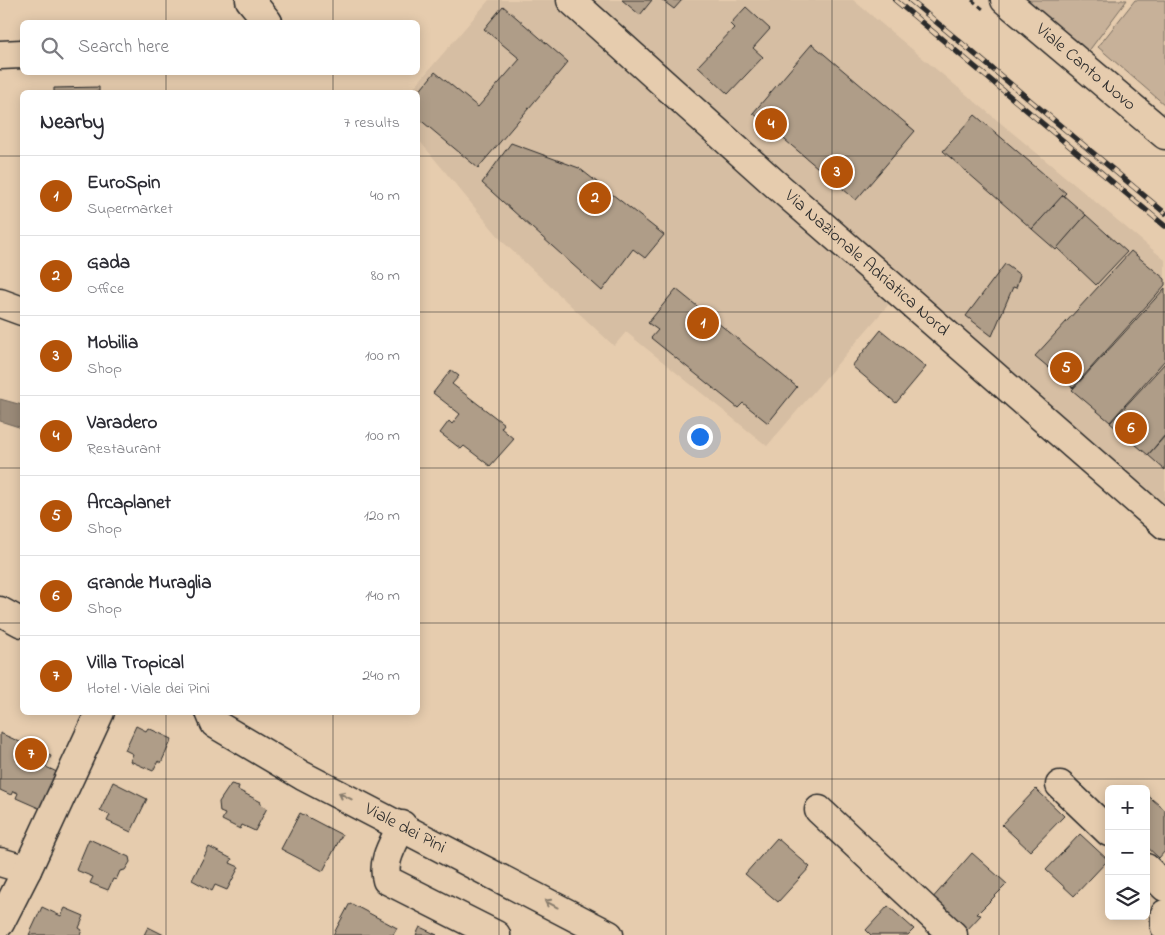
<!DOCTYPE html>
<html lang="en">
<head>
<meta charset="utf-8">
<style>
	body { margin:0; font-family:"Indie Flower",sans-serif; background:#f7f7f7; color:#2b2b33 }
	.controls { position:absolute; right:15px; bottom:15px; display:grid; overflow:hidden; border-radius:8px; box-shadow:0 2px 12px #0003 }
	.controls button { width:45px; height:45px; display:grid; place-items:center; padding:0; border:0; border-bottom:1px solid #e1e1e2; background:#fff; color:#2b2b33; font:25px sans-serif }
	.you { position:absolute; left:699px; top:436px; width:18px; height:18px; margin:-12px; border:4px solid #fff; border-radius:50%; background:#1a73e8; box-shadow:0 0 0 8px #1a73e833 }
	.badge { display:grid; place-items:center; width:32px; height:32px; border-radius:50%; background:#b45309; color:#fff; font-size:16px; font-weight:700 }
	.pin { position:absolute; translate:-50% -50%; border:2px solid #fff; box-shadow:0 1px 5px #0006 }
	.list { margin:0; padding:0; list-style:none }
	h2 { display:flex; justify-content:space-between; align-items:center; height:65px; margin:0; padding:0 20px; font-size:21px }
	h2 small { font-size:16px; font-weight:400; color:#7c7c81 }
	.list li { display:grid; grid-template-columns:32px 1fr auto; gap:15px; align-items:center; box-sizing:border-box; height:80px; padding:0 20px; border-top:1px solid #e1e1e2 }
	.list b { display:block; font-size:19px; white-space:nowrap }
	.list p { margin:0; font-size:16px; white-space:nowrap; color:#7c7c81 }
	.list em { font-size:16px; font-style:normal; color:#7c7c81 }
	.icon { flex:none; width:28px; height:28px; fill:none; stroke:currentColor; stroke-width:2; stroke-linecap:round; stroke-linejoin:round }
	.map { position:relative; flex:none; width:1165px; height:935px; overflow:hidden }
	.search { position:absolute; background:#fff; box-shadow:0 2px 12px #0003; left:20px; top:20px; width:400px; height:55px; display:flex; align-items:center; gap:12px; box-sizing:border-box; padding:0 18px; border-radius:8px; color:#7c7c81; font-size:19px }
	.panel { position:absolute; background:#fff; box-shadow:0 2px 12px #0003; left:20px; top:90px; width:400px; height:625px; border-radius:8px }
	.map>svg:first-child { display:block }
	.built { fill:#d6bea3 }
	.green { fill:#c7b199; stroke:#796e62 }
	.water { fill:#9a8a78; stroke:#6e6459 }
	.building { fill:#af9d88; stroke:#2b2b2b }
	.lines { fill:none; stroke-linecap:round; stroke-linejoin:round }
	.minor-casing { stroke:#2b2b2b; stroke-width:31 }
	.major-casing { stroke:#2b2b2b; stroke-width:31 }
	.path { stroke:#2b2b2b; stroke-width:3; stroke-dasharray:5 4; stroke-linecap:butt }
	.minor { stroke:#e6ccae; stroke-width:28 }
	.major { stroke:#e6ccae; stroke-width:28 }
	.rail-casing { stroke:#2b2b2b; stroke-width:5.5 }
	.rail { stroke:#e6ccae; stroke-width:4; stroke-dasharray:11; stroke-linecap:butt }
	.oneway { stroke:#887c6c }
	.grid { fill:none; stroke:#2b2b2b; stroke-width:1; stroke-opacity:0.55 }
	.labels { text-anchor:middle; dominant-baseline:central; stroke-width:4; stroke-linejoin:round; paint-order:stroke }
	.street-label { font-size:18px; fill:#2b2b2b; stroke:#e6ccae }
</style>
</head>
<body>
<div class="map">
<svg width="1165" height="935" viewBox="0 0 1165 935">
	<rect width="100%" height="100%" fill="#e6ccae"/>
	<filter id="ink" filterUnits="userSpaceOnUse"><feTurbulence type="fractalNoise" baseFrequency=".02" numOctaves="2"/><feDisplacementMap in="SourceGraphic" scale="10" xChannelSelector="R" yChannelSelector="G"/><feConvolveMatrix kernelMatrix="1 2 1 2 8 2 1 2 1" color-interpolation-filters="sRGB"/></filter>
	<g filter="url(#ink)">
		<!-- built -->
		<polygon class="built" points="489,0 853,0 1165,260 1165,510 907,283 767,446 626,332 614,346 504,243 418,139 418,92 410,92"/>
		<!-- green -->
		<g class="green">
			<polygon points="1026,0 1127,0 1088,52"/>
			<polygon points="1135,0 1165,0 1165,105 1098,47"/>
		</g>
		<!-- water -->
		<polygon class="water" points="0,399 22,405 22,428 0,421"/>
		<!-- building -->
		<g class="building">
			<polygon points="622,0 652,0 640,15"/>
			<polygon points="662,0 682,0 674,9"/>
			<polygon points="503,6 568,62 478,168 418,118 418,93 435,72 478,107 520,59 484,29"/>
			<polygon points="746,7 770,29 753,48 763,57 728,94 698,66 734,28 730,24"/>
			<polygon points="812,44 915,131 856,200 753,113"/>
			<polygon points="99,87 99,92 54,92 54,88"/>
			<polygon points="975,115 1066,193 1032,229 943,151"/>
			<polygon points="511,143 579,168 664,235 645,258 633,249 602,291 482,183"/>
			<polygon points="1063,195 1086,215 1056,250 1032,229"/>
			<polygon points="1086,215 1127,252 1096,285 1057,248"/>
			<polygon points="1131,251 1165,279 1165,285 1073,388 1035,356"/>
			<polygon points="1005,264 1020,275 1016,288 1013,287 992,336 966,316"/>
			<polygon points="1165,288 1165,360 1110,422 1072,390"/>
			<polygon points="676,289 797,387 768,423 743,403 738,408 651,338 658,330 648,323"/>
			<polygon points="881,330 926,367 896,403 852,366"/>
			<polygon points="1165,363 1165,435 1148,455 1110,423"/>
			<polygon points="451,370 459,376 452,384 504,424 501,428 514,439 490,466 464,446 461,449 440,433 449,421 452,424 460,414 433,393"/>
			<polygon points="1165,436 1165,470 1148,455"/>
			<polygon points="136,726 146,731 148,728 172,739 161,763 158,761 153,771 130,761 133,754 125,750"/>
			<polygon points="0,733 51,756 46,767 57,772 41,809 16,798 18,793 13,791 11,795 0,790"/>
			<polygon points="113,782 147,799 131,832 107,821 110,815 100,810"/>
			<polygon points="231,784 239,786 238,790 261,802 260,804 267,808 255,831 242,825 240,829 222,820 225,814 220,812 219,802"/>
			<polygon points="1036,789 1064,816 1030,851 1002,825"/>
			<polygon points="1146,794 1165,810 1165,851 1159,858 1146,846"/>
			<polygon points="300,813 342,835 323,871 281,849"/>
			<polygon points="1080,834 1108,860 1074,896 1046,870"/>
			<polygon points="777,838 810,867 778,902 745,874"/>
			<polygon points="89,839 129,857 130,862 125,870 120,871 116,880 113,879 108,890 90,883 93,877 76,870"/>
			<polygon points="209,847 232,859 230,863 239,867 227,890 215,885 212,891 192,880"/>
			<polygon points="972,853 1007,884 977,914 981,915 966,931 931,900"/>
			<polygon points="350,903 397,928 393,935 333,935"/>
			<polygon points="888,906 914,929 908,935 871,935 866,930"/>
			<polygon points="42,907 61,916 65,908 84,916 79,928 82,930 80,935 29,935"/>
			<polygon points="148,927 164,935 144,935"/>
			<polygon points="420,927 437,935 416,935"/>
		</g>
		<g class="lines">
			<!-- minor casing -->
			<g class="minor-casing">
				<g id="minor">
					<polyline points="250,0 268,22"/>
					<path id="s1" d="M 1005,0 L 1165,135"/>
					<polyline points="0,55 22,54"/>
					<polyline points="0,303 22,311"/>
					<polyline points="0,611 22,623"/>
					<path id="s2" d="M 210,712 L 215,724 L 303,776 L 609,935"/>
					<polyline points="1060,785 1109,832"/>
					<polyline points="819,810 953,935"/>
					<path d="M 402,825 C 394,843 381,861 387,880 L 496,935"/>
					<polyline points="0,862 27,870 100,712"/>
					<polyline points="1146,868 1165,887"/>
					<polyline points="1165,914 1165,927"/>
					<polyline points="0,923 27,870"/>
				</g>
			</g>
			<!-- major casing -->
			<g class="major-casing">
				<g id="major">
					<path id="s3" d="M 571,0 L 773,182 L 1165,525"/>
				</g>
			</g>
			<!-- path -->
			<polyline class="path" points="972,0 983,9"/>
			<!-- minor -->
			<use href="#minor" class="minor"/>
			<!-- major -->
			<use href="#major" class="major"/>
			<!-- rail casing -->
			<g class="rail-casing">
				<g id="rail">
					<polyline points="895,0 1165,226"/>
					<polyline points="910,0 1165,213"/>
				</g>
			</g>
			<!-- rail -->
			<use href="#rail" class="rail"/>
		</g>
		<!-- one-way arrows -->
		<defs><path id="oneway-shaft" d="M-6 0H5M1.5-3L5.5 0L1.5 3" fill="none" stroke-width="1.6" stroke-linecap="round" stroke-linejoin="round" transform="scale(1.25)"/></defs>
		<g class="oneway">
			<use href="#oneway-shaft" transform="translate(345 796) rotate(-153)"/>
			<use href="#oneway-shaft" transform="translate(551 904) rotate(-152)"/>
		</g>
	</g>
	<!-- grid -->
	<path class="grid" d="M 166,0 L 166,22M 333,0 L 333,22M 499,0 L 499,935M 666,0 L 666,935M 832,0 L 832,935M 999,0 L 999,935M 166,72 L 166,92M 333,72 L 333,92M 0,156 L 22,156M 418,156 L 1165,156M 0,312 L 22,312M 418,312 L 1165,312M 0,468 L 22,468M 418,468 L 1165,468M 0,623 L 22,623M 418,623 L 1165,623M 166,712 L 166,935M 333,712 L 333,935M 0,779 L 1165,779"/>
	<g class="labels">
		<!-- street labels -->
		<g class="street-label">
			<text stroke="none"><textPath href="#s1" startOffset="105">Viale Canto Novo</textPath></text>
			<text stroke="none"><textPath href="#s3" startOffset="396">Via Nazionale Adriatica Nord</textPath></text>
			<text stroke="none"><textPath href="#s2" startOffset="230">Viale dei Pini</textPath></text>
		</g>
	</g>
</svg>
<div class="controls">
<button>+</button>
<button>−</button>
<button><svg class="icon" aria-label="layers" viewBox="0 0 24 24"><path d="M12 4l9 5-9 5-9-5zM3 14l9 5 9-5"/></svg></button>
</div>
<div class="you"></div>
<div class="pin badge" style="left:703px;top:323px">1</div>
<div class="pin badge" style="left:595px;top:198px">2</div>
<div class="pin badge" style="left:837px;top:172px">3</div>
<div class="pin badge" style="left:771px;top:124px">4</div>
<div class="pin badge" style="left:1066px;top:368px">5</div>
<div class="pin badge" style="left:1131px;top:428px">6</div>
<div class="pin badge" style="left:31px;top:754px">7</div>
<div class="search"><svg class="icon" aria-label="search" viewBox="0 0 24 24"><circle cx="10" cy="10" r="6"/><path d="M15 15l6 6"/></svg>Search here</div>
<section class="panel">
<h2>Nearby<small>7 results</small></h2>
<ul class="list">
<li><span class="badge">1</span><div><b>EuroSpin</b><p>Supermarket</p></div><em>40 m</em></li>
<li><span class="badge">2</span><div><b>Gada</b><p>Office</p></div><em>80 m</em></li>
<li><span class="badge">3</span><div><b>Mobilia</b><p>Shop</p></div><em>100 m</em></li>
<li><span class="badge">4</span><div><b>Varadero</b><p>Restaurant</p></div><em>100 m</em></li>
<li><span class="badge">5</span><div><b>Arcaplanet</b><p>Shop</p></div><em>120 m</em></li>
<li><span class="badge">6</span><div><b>Grande Muraglia</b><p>Shop</p></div><em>140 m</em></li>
<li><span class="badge">7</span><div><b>Villa Tropical</b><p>Hotel · Viale dei Pini</p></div><em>240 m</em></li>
</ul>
</section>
</div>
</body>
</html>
